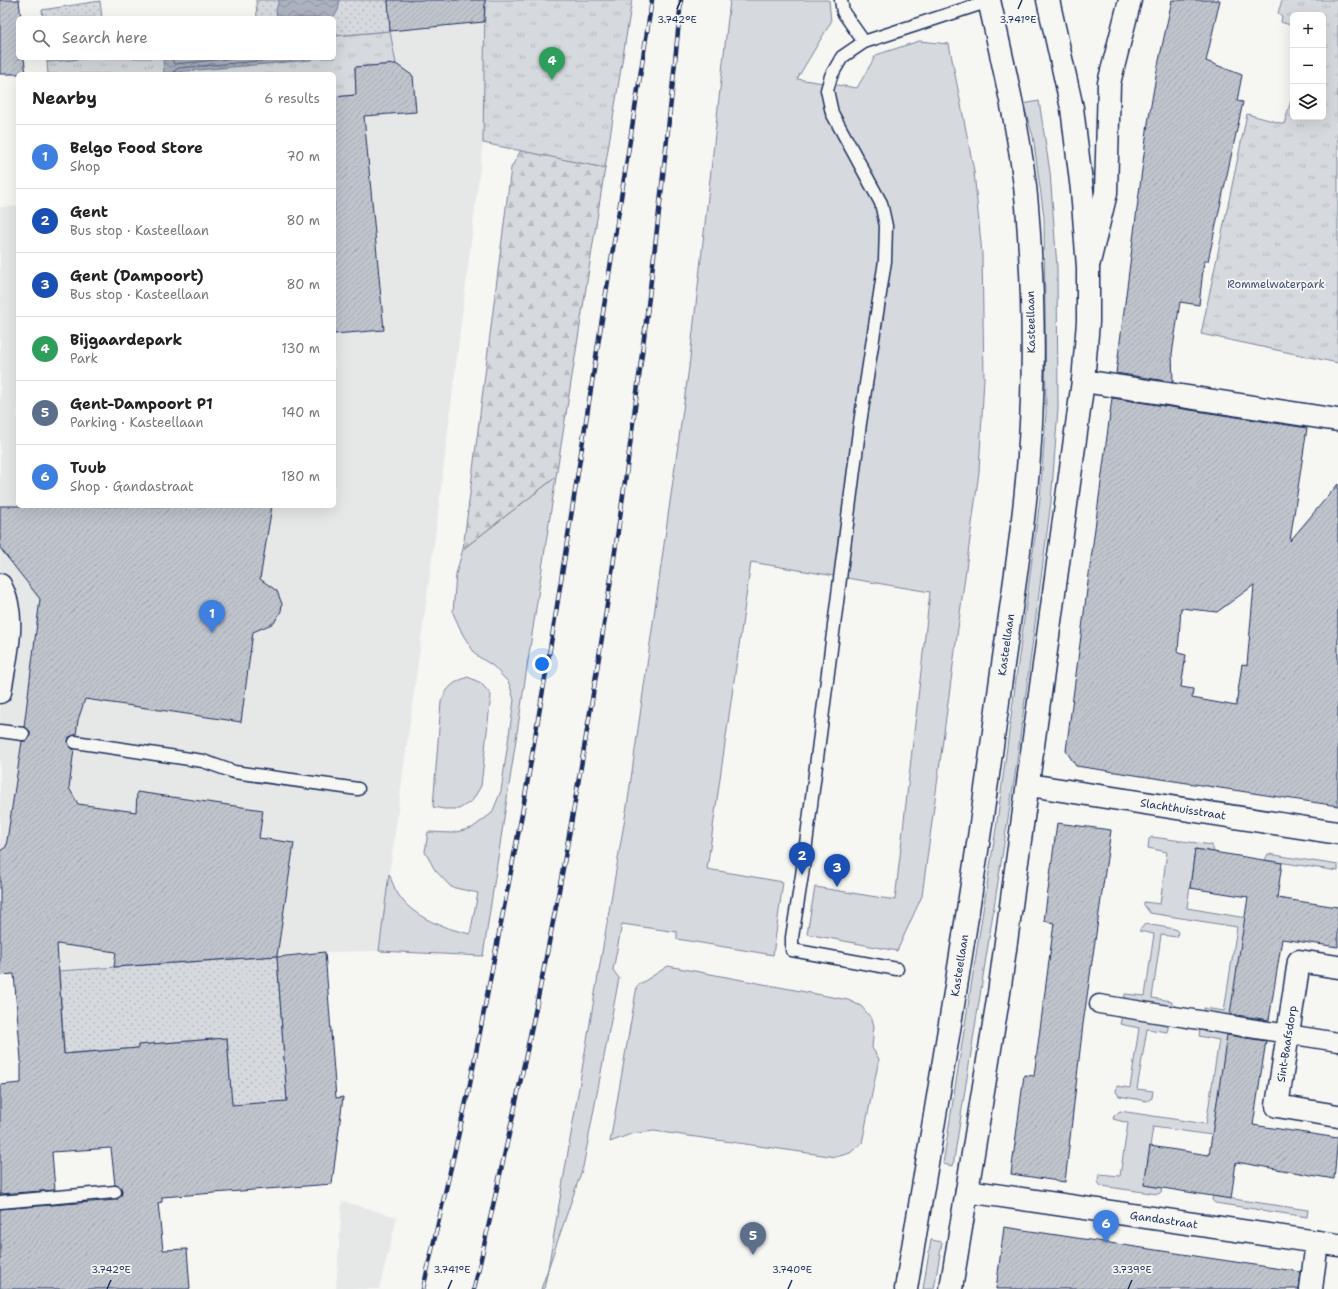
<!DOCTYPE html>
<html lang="en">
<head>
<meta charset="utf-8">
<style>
	body { margin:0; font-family:"Shantell Sans",sans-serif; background:#f2f2f2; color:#222 }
	.controls { position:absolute; right:12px; top:12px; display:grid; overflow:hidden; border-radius:6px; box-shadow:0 4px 16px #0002 }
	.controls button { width:36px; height:36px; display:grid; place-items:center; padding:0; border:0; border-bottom:1px solid #e0e0e0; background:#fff; color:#222; font:20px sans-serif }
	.you { position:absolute; left:542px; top:664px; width:14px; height:14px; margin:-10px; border:3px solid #fff; border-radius:50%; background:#1a73e8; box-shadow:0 0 0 6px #1a73e833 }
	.badge { display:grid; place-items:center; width:26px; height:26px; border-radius:50%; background:#db2777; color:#fff; font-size:13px; font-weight:700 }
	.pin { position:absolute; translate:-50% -33px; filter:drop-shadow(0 1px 2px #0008) }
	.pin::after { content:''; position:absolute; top:21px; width:14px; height:12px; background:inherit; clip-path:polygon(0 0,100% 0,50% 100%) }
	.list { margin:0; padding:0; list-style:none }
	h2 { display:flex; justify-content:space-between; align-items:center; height:52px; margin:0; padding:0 16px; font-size:17px }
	h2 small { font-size:13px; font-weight:400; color:#767676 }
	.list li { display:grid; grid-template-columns:26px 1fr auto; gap:12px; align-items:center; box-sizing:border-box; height:64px; padding:0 16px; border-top:1px solid #e0e0e0 }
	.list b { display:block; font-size:15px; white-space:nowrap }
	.list p { margin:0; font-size:13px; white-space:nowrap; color:#767676 }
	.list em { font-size:13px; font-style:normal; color:#767676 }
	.icon { flex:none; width:22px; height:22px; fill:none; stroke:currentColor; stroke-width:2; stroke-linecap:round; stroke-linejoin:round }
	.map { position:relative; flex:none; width:1338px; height:1289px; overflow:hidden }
	.search { position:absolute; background:#fff; box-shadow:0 4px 16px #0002; left:16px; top:16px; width:320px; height:44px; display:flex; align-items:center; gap:10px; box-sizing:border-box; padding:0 14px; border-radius:6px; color:#767676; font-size:15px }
	.panel { position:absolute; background:#fff; box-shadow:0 4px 16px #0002; left:16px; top:72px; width:320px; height:436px; border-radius:6px }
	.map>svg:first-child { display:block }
	.built { fill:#e6e7e7 }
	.grass { fill:#d6d9dd; stroke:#78849e }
	.forest { fill:url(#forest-firs); stroke:#78849e }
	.park { fill:url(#park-tufts); stroke:#78849e }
	.garden { fill:url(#garden-dots); stroke:#78849e }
	.water { fill:url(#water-waves); stroke:#717e99 }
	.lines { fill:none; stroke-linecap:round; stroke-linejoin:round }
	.shore { stroke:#556385; stroke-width:1 }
	.building { fill:url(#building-hatch); stroke:#1b2f5e; fill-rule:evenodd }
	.service-casing { stroke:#1b2f5e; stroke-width:15 }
	.pedestrian-casing { stroke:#1b2f5e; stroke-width:21 }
	.minor-casing { stroke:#1b2f5e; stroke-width:25 }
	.tertiary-casing { stroke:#1b2f5e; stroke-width:25 }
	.primary-casing { stroke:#1b2f5e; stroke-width:25 }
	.service { stroke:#f6f6f2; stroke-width:12 }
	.pedestrian { stroke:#f6f6f2; stroke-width:18 }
	.minor { stroke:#f6f6f2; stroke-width:22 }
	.tertiary { stroke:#f6f6f2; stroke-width:22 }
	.primary { stroke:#f6f6f2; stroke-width:22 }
	.rail-casing { stroke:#1b2f5e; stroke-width:4.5 }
	.rail { stroke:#f6f6f2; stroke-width:3; stroke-dasharray:9; stroke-linecap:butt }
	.ticks { fill:none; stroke:#1b2f5e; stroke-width:1.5 }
	.labels { text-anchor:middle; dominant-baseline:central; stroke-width:3.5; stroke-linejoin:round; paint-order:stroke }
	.park-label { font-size:11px; fill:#405177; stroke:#f6f6f2 }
	.street-label { font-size:11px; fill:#1b2f5e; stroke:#f6f6f2 }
	.ticks-label { font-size:10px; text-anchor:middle; fill:#1b2f5e; stroke:#f6f6f2; stroke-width:3.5; stroke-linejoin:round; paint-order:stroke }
</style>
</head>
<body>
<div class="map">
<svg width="1338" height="1289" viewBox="0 0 1338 1289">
	<defs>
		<pattern id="forest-firs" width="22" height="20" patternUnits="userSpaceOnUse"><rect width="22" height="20" fill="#d6d9dd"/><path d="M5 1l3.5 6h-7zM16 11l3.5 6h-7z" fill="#b7bbc0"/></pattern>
		<pattern id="park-tufts" width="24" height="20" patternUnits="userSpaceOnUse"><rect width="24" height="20" fill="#d6d9dd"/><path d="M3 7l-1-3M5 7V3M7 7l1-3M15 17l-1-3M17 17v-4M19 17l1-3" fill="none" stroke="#b7bbc0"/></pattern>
		<pattern id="garden-dots" width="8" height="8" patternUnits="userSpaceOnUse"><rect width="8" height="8" fill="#d6d9dd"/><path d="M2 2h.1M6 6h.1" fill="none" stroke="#b7bbc0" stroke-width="1.8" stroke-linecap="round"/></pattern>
		<pattern id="water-waves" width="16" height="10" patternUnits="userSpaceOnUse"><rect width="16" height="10" fill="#abb2c0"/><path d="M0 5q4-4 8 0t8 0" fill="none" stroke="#8a919f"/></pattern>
		<pattern id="building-hatch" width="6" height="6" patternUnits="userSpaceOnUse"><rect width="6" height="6" fill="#c0c4cd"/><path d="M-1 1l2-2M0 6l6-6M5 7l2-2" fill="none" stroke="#a4a9b2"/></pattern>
	</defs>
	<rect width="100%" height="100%" fill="#f6f6f2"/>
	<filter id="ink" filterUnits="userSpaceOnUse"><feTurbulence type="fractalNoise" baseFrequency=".025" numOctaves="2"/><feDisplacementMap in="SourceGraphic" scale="8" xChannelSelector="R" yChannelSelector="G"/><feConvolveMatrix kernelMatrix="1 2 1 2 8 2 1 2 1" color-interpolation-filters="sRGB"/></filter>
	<g filter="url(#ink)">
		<!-- built -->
		<g class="built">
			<polygon points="484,22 483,143 436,529 379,951 325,952 0,975 0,207 18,206 18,506 334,506 334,74 48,74 47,62 92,58 334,58 334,36"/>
			<polygon points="342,1201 397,1217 379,1289 336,1289"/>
		</g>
		<!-- grass -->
		<g class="grass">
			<polygon points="730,0 829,0 831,22 797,79 857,88 876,55 919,41 949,44 974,171 982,254 984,378 979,472 922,896 897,951 807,934 815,887 895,900 930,592 751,562 707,869 783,882 773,955 677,939 677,932 622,924 613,970 619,978 583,1167 548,1269 544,1289 541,1289 548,1269 628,800 689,367"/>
			<polygon points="1039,101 1050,172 1057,267 1058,409 1051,502 1016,768 953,1166 943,1164 997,822 1040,499 1046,413 1044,217 1033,136 1023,104"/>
			<path d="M 556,477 L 483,956 L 379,951 L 389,874 C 392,881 394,888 398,894 C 413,918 444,928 470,934 L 478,893 L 451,887 L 435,870 L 425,852 L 428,832 L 452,833 L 472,828 L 492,813 L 501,791 L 514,700 L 509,683 L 493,666 L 476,655 L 463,635 L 453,613 L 456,574 L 463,549 Z"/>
			<path d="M 468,677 L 481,683 L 491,695 L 481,786 L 472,801 L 459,809 L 444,809 L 433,807 L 441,702 C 447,687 453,682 468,677 Z"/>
			<polygon points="1152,837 1212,845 1214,852 1195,849 1187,908 1246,918 1230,1019 1202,1015 1204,1008 1224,1011 1237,927 1150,913 1144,905 1144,902 1160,904 1167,852 1148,848 1149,839"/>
			<polygon points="1268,854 1338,865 1338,871 1265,860"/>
			<polygon points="1145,924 1175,929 1178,932 1177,937 1161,935 1152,998 1172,1001 1171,1009 1124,1002 1125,994 1145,996 1154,934 1139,931"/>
			<polygon points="668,966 848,1000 861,1006 872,1019 874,1026 872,1048 879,1059 862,1143 850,1153 836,1157 654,1131 631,1134 610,1142 637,986"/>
			<polygon points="1122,1016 1169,1024 1167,1032 1147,1029 1137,1089 1153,1091 1152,1098 1147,1101 1119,1096 1116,1092 1117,1086 1130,1088 1139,1028 1120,1024"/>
			<polygon points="1200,1029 1228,1033 1212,1135 1153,1127 1144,1185 1162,1188 1161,1192 1158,1194 1101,1186 1098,1182 1099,1174 1120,1176 1128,1123 1113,1119 1114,1116 1120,1111 1206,1124 1219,1040 1199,1036"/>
			<polygon points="1213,1196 1308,1210 1307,1217 1215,1203 1212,1200"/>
			<polygon points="931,1240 942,1242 934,1289 923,1289"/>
		</g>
		<!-- forest -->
		<polygon class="forest" points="521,150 605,168 556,477 463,549 511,168"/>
		<!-- park -->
		<g class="park">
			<polygon points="485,0 632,0 605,168 483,143"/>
			<polygon points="1282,0 1338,0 1338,363 1201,334 1247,114 1284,124 1293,94 1293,117 1323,117 1323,15 1293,15 1293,26 1281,22 1282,16 1278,13"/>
			<polygon points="390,31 396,64 355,67 356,95 334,97 334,74 48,74 47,62 94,58 334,58 334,36"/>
		</g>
		<!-- garden -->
		<g class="garden">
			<polygon points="256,0 388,0 390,31 334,36 334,18 257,18"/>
			<polygon points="100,1 102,18 43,18 42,10"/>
			<polygon points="46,58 92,58 47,62"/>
			<polygon points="277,956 287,1101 236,1107 231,1100 227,1038 138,1045 138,1048 71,1053 72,1064 65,1064 59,971"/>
		</g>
		<!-- water -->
		<g class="water">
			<path d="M 279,0 L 339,0 C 340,7 338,13 332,18 L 277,18 L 276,10 Z"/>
			<polygon points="189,58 315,58 310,60 164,73 163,60"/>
		</g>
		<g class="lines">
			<!-- shore -->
			<g class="shore">
				<polyline points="173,58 173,63 175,64 235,58"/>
				<polyline points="174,74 175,70 179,68 292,58"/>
			</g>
		</g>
		<!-- building -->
		<g class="building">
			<polygon points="0,0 19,0 21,18 18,18 18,58 24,58 26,74 0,74"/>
			<polygon points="388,0 485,0 484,22 390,31"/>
			<polygon points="1172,0 1220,0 1206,61 1242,75 1237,101 1243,102 1208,261 1204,261 1199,305 1180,302 1172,354 1173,382 1116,373 1148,123 1157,70"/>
			<polygon points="396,64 413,76 416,112 364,116 384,330 334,334 334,97 356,95 355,67"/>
			<path d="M 1112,398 L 1307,428 L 1290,541 L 1338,484 L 1338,806 L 1076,766 L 1066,751 ZM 1254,585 L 1247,665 L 1242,664 L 1236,706 L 1192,698 L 1193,689 L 1181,687 L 1186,655 L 1178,653 L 1181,608 L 1217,612 Z"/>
			<polygon points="0,506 272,506 260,579 277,591 282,604 281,611 274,623 253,632 241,722 85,699 78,720 76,735 69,737 68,741 70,748 74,749 69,788 78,804 136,812 137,792 263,810 259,838 294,843 277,956 114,967 116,952 57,944 64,1054 138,1048 138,1045 227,1038 232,1105 287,1101 277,957 325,952 336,1098 343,1097 332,1184 162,1197 162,1202 158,1203 163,1250 187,1249 190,1289 0,1289 0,1209 117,1200 122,1192 121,1187 115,1185 111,1148 52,1152 55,1190 0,1194 0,1085 21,1083 21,1060 14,974 0,975 0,851 6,847 22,741 26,741 30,735 30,731 24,727 40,599 0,548"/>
			<polygon points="1057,823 1111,830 1083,1024 1065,1182 1011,1174 1024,1075 1034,1076 1040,1029 1054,923 1044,921"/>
			<polygon points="1195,849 1282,863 1277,898 1338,907 1338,947 1282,939 1269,1020 1230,1014 1248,897 1190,888"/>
			<polygon points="1227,1035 1266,1041 1253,1125 1338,1138 1334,1179 1236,1162 1231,1199 1144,1185 1150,1146 1209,1155"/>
			<polygon points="1004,1227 1301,1272 1299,1289 996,1289"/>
		</g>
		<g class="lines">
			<!-- service casing -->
			<g class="service-casing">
				<g id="service">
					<polyline points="841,0 843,12 864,42"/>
					<polyline points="0,731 23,734"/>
					<polyline points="75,742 203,761 234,772 358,789"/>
					<polyline points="897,969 792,950 792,937 802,875 860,423 885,261 886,226 881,203 832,113 827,90 831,76 842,57 864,42 989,1"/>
					<polyline points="0,1202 115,1192"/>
				</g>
			</g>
			<!-- pedestrian casing -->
			<g class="pedestrian-casing">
				<polyline id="pedestrian" points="1099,1004 1338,1042"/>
			</g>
			<!-- minor casing -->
			<g class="minor-casing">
				<g id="minor">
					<polyline points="1083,381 1338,420"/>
					<path d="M 0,585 C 18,617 5,658 0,692"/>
					<path id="s1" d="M 1029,785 L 1338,833"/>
					<polyline points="1338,967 1299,961 1277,1106 1338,1116"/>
					<path id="s2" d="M 967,1191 L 1338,1245"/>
					<polyline points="1311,1289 1317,1242"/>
				</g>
			</g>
			<!-- tertiary casing -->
			<g class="tertiary-casing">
				<polyline id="tertiary" points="1089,262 1106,193 1109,83 1130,0"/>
			</g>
			<!-- primary casing -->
			<g class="primary-casing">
				<g id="primary">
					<path id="s3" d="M 906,1289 C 939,1091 973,893 999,694 C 1010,610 1025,526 1030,441 C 1035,363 1033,284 1027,206 C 1021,136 1004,68 989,0"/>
					<polyline points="951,1289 999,993 1083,381 1088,322 1088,267 1082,190 1072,108 1048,0"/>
				</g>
			</g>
			<!-- service -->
			<use href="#service" class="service"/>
			<!-- pedestrian -->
			<use href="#pedestrian" class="pedestrian"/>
			<!-- minor -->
			<use href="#minor" class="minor"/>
			<!-- tertiary -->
			<use href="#tertiary" class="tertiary"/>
			<!-- primary -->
			<use href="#primary" class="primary"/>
			<!-- rail casing -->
			<g class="rail-casing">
				<g id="rail">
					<polyline points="423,1289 469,1089 522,814 554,625 652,0"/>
					<path d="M 474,1289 C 505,1155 535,1020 560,885 C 614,592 653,296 681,0"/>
				</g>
			</g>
			<!-- rail -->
			<use href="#rail" class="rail"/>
		</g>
	</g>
	<!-- ticks -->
	<path class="ticks" d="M 677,9 L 681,0M 1018,9 L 1022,0M 107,1289 L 111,1280M 448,1289 L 452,1280M 788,1289 L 792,1280M 1128,1289 L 1132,1280"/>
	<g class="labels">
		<!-- park labels -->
		<g class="park-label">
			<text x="1276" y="284">Rommelwaterpark</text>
		</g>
		<!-- street labels -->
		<g class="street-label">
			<text transform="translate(1031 322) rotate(-91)">Kasteellaan</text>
			<text stroke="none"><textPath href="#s3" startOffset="652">Kasteellaan</textPath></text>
			<text stroke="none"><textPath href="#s1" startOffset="156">Slachthuisstraat</textPath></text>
			<text stroke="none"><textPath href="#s3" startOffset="328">Kasteellaan</textPath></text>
			<text transform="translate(1287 1044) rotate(-81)">Sint-Baafsdorp</text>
			<text stroke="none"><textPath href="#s2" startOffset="199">Gandastraat</textPath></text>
		</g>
	</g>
	<g class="ticks-label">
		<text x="677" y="23">3.742°E</text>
		<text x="1018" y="23">3.741°E</text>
		<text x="111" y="1273">3.742°E</text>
		<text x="452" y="1273">3.741°E</text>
		<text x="792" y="1273">3.740°E</text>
		<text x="1132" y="1273">3.739°E</text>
	</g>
</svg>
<div class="controls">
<button>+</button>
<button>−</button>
<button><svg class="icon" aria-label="layers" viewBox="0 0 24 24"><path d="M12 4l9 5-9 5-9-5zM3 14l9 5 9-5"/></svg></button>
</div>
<div class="you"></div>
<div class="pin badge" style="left:212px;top:633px;background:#3f7fe0">1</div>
<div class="pin badge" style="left:802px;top:875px;background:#1a4fb4">2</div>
<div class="pin badge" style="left:837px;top:887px;background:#1a4fb4">3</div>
<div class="pin badge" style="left:552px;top:80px;background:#2e9e5b">4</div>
<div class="pin badge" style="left:753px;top:1255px;background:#5c6f8a">5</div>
<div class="pin badge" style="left:1106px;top:1243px;background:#3f7fe0">6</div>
<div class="search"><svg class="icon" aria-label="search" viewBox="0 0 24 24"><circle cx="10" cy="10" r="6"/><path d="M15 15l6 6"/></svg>Search here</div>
<section class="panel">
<h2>Nearby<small>6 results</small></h2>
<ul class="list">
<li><span class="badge" style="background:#3f7fe0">1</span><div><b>Belgo Food Store</b><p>Shop</p></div><em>70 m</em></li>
<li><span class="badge" style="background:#1a4fb4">2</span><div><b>Gent</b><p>Bus stop · Kasteellaan</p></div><em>80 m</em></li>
<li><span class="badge" style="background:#1a4fb4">3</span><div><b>Gent (Dampoort)</b><p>Bus stop · Kasteellaan</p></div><em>80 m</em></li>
<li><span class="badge" style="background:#2e9e5b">4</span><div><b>Bijgaardepark</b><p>Park</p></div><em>130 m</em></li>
<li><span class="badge" style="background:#5c6f8a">5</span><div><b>Gent-Dampoort P1</b><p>Parking · Kasteellaan</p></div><em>140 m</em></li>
<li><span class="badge" style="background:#3f7fe0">6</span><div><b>Tuub</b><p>Shop · Gandastraat</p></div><em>180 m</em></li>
</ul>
</section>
</div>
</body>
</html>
